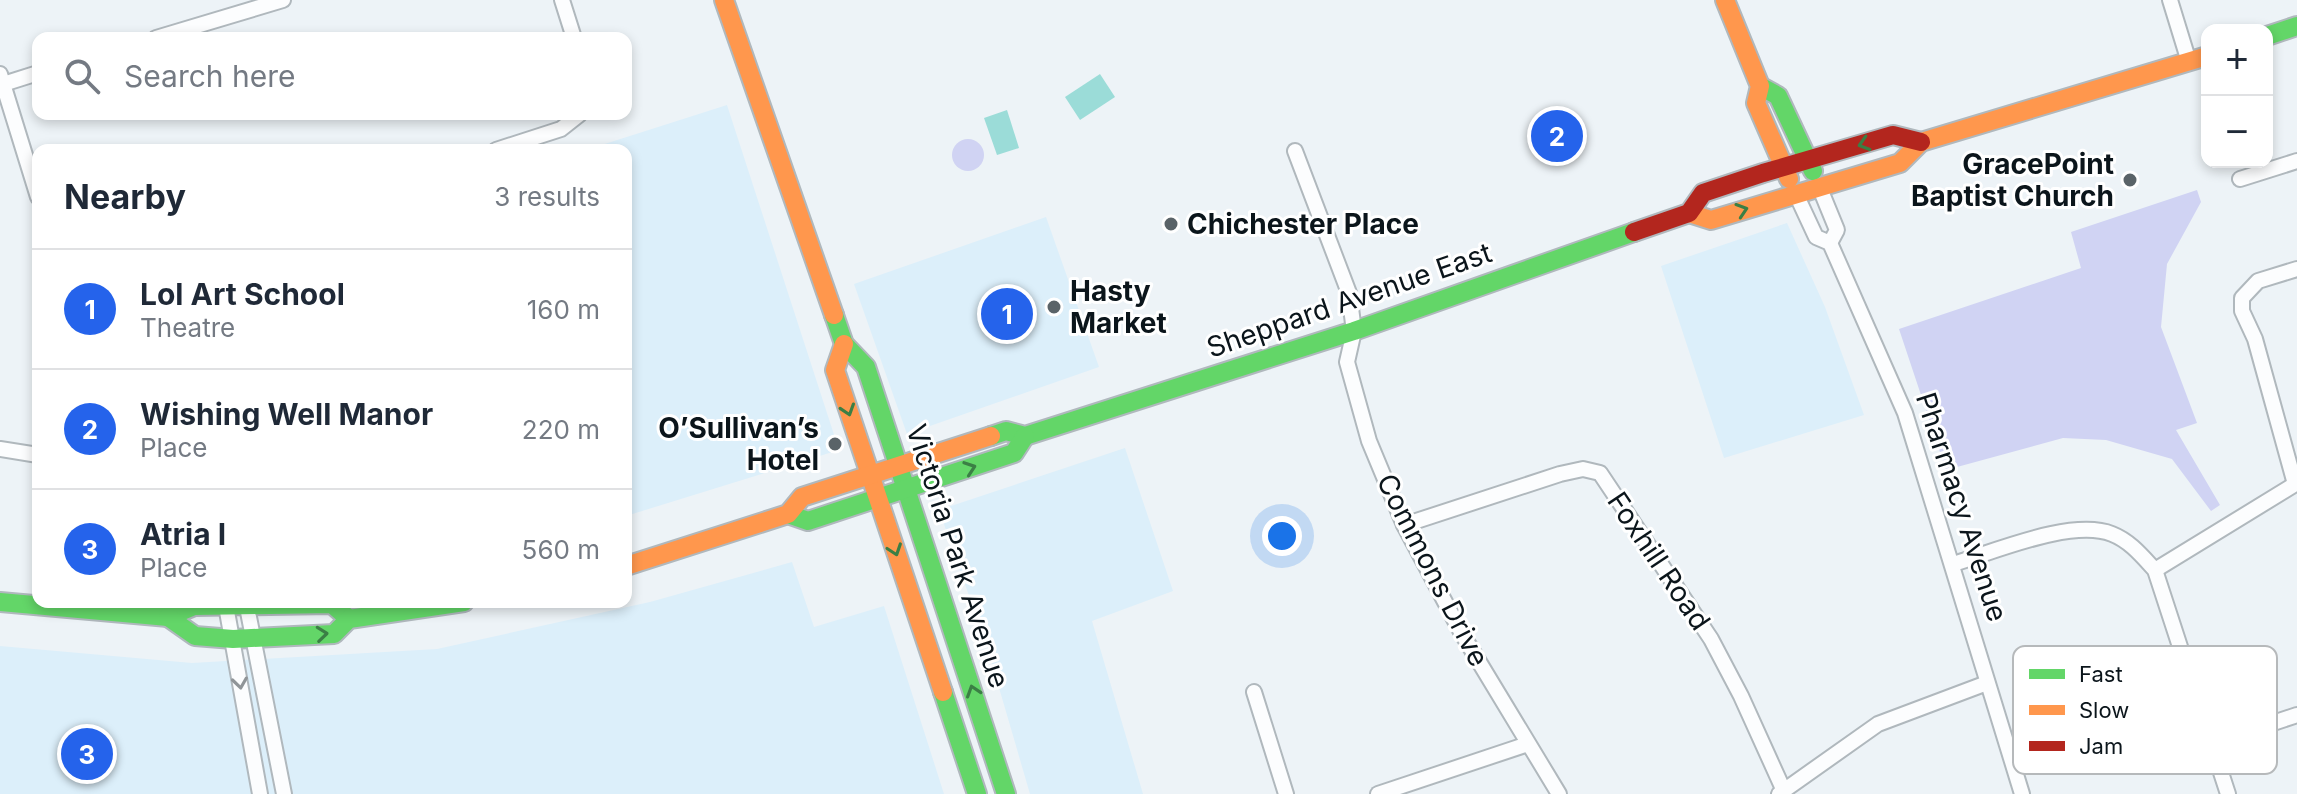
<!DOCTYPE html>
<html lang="en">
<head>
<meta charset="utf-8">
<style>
	body { margin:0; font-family:Inter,sans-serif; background:#f2f2f3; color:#1f2937 }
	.controls { position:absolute; right:24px; top:24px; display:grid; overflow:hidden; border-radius:16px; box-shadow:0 4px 12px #0003 }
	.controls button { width:72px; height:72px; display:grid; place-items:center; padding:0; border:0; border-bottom:2px solid #e0e1e3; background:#fff; color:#1f2937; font:40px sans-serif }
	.you { position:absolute; left:1282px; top:536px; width:28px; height:28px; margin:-20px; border:6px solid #fff; border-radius:50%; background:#1a73e8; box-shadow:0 0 0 12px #1a73e833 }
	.badge { display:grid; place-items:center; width:52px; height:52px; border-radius:50%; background:#2563eb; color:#fff; font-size:26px; font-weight:700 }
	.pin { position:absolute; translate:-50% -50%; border:4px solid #fff; box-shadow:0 2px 8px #0006 }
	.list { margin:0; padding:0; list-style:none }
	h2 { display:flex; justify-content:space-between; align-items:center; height:104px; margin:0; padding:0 32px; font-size:34px }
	h2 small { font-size:26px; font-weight:400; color:#747a83 }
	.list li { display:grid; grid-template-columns:52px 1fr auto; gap:24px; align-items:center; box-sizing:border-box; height:120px; padding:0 32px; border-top:2px solid #e0e1e3 }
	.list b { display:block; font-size:30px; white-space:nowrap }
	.list p { margin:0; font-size:26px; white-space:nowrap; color:#747a83 }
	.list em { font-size:26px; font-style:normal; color:#747a83 }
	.icon { flex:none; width:44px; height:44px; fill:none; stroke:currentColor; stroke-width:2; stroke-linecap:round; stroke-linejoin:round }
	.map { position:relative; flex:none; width:2297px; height:794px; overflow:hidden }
	.search { position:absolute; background:#fff; box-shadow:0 4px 12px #0003; left:32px; top:32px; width:600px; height:88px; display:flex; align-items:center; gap:20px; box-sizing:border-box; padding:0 28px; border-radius:16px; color:#747a83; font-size:30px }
	.panel { position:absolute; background:#fff; box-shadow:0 4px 12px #0003; left:32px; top:144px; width:600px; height:464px; border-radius:16px }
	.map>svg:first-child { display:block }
	.built { fill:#dceffa }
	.green { fill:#d0d3f3 }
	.water { fill:#9bdcd8 }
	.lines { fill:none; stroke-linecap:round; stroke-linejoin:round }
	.street-casing { stroke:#b0b8bd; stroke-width:18 }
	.fast-casing { stroke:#b0b8bd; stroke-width:22 }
	.slow-casing { stroke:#b0b8bd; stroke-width:22 }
	.jam-casing { stroke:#b0b8bd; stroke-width:22 }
	.street { stroke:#fcfdfe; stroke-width:14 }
	.fast { stroke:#63d668; stroke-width:18 }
	.slow { stroke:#ff974d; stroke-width:18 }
	.jam { stroke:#b3261e; stroke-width:18 }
	.oneway { stroke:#3b7f45 }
	.oneway2 { stroke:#909598 }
	.poi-dot { fill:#5a6368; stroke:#fff; stroke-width:3 }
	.labels { text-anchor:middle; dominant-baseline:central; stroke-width:6; stroke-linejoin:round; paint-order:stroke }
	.poi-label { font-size:28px; font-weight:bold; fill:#0b151b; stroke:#fff; text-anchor:end }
	.street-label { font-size:28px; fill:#0b151b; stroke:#fff }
	.key { fill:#fff; stroke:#b6b9bb; stroke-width:2 }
	.key-label { font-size:22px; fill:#0b151b }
</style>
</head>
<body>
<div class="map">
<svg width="2297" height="794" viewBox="0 0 2297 794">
	<rect width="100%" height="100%" fill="#edf3f7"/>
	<!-- built -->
	<g class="built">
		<polygon points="727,105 839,450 626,516 626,150 586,150"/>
		<polygon points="1046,217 1099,367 907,434 854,284"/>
		<polygon points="1787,223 1825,307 1864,415 1724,458 1661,266"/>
		<polygon points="1125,448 1173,591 1092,621 1143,794 1030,794 988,650 939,510"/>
		<polygon points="792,562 814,627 884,606 944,794 0,794 0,646 192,663 437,649 650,602"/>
	</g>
	<!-- green -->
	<g class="green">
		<circle cx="968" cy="155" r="16"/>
		<polygon points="2197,190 2201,202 2167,264 2161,327 2197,423 2176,430 2220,505 2211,511 2172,459 2106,440 2063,438 1946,470 1899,329 2081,268 2071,232"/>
	</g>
	<!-- water -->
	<g class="water">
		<polygon points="1100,74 1115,97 1080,120 1065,97"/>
		<polygon points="1007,110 1019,148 997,155 984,118"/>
	</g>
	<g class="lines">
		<!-- street casing -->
		<g class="street-casing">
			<g id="street">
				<polyline points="562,0 574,38"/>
				<polyline points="2170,0 2189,62"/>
				<polyline points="156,38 283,0"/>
				<polyline points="0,74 38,197"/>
				<polyline points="0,85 38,73"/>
				<polyline points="496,150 561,129 580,114"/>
				<polyline points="1295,151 1349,293 1354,331 1347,362 1369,441 1404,525 1461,632 1559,794"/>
				<polyline points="2240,179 2297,161"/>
				<polyline points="1819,186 1837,230 1830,243"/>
				<polyline points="1796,194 1816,237 1830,243 1905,413 2022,794"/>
				<polyline points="0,449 38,455"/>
				<polyline points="2295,484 2255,339 2242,311 2242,298 2258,281 2297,269"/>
				<polyline points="1404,525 1560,474 1583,469 1600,473 1711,639 1741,696 1784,791"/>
				<path d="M 1953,564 C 1994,552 2072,518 2112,534 C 2130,541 2142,556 2155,570 L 2228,794"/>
				<polyline points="2155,570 2297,483"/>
				<polyline points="226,606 260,794"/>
				<polyline points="247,607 284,794"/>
				<polyline points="1254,692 1286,794"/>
				<polyline points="2210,744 2297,715"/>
				<polyline points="1378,794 1528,744"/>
				<polyline points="1779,794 1878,724 1987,683"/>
			</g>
		</g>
		<!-- fast casing -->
		<g class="fast-casing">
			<g id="fast">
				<polyline points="2267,36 2297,26"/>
				<polyline points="1760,86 1778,96 1813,171"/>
				<polyline points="834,315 844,344 866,367 1006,794"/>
				<polyline points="991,436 1006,431 1025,436 1354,331 1634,232"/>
				<polyline points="788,514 808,521 1014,453 1025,436"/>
				<polyline points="0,602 168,617 194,606 332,604 349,619"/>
				<polyline points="168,617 195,636 233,639 334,634 349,619 464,602"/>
				<polyline points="943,692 977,794"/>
			</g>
		</g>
		<!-- slow casing -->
		<g class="slow-casing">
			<g id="slow">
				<polyline points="724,0 834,315"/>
				<polyline points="1725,0 1760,86 1756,103 1789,179"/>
				<polyline points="1689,213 1711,220 1900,163 1921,142 2207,56"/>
				<polyline points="844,344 835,370 943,692"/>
				<polyline points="626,566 788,514 802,497 991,436"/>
			</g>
		</g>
		<!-- jam casing -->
		<g class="jam-casing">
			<polyline id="jam" points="1634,232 1689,213 1703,193 1763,173 1893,135 1921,142"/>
		</g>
		<!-- street -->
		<use href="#street" class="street"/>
		<!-- fast -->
		<use href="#fast" class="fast"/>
		<!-- slow -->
		<use href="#slow" class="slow"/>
		<!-- jam -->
		<use href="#jam" class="jam"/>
	</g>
	<!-- one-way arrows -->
	<defs><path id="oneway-chevron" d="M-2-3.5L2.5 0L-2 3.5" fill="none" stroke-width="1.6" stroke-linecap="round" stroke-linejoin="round" transform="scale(2)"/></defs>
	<g class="oneway">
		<use href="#oneway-chevron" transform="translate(1864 144) rotate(163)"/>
		<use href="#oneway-chevron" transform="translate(1742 210) rotate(-18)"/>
		<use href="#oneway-chevron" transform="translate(848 410) rotate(72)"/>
		<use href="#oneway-chevron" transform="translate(970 468) rotate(-19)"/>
		<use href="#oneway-chevron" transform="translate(895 550) rotate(71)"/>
		<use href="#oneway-chevron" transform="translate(322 634) rotate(-6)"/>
		<use href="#oneway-chevron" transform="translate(973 691) rotate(-108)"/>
	</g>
	<use class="oneway2" href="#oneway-chevron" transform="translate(240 683) rotate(82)"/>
	<!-- markers -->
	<g class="poi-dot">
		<circle cx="2130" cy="180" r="8"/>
		<circle cx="1171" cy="224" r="8"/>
		<circle cx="1054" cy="307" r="8"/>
		<circle cx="835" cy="444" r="8"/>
	</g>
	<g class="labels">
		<!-- poi labels -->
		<g class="poi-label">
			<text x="2114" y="164">GracePoint<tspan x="2114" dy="32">Baptist Church</tspan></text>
			<text x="1187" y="224" text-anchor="start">Chichester Place</text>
			<text x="1070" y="291" text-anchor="start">Hasty<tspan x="1070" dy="32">Market</tspan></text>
			<text x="819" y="428">O’Sullivan’s<tspan x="819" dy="32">Hotel</tspan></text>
		</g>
		<!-- street labels -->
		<g class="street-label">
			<text transform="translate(1349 300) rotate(-19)">Sheppard Avenue East</text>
			<text transform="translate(1962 507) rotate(72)">Pharmacy Avenue</text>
			<text transform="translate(958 556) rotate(72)">Victoria Park Avenue</text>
			<text transform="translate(1659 561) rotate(56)">Foxhill Road</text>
			<text transform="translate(1433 570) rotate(63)">Commons Drive</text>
		</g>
	</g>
	<!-- legend -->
	<rect x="2013" y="646" width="264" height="128" rx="12" class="key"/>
	<rect x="2029" y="669" width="36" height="10" fill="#63d668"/>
	<rect x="2029" y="705" width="36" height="10" fill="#ff974d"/>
	<rect x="2029" y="741" width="36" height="10" fill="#b3261e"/>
	<g class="key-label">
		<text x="2079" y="682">Fast</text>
		<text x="2079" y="718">Slow</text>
		<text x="2079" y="754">Jam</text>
	</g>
</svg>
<div class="controls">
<button>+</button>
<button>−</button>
</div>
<div class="you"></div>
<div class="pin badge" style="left:1007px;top:314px">1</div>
<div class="pin badge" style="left:1557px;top:136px">2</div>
<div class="pin badge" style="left:87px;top:754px">3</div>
<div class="search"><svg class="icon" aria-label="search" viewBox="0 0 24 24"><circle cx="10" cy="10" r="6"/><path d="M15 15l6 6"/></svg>Search here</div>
<section class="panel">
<h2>Nearby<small>3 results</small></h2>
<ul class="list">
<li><span class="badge">1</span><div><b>Lol Art School</b><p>Theatre</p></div><em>160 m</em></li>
<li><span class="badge">2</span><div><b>Wishing Well Manor</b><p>Place</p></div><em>220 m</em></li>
<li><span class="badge">3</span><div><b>Atria I</b><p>Place</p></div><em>560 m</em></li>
</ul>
</section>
</div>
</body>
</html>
